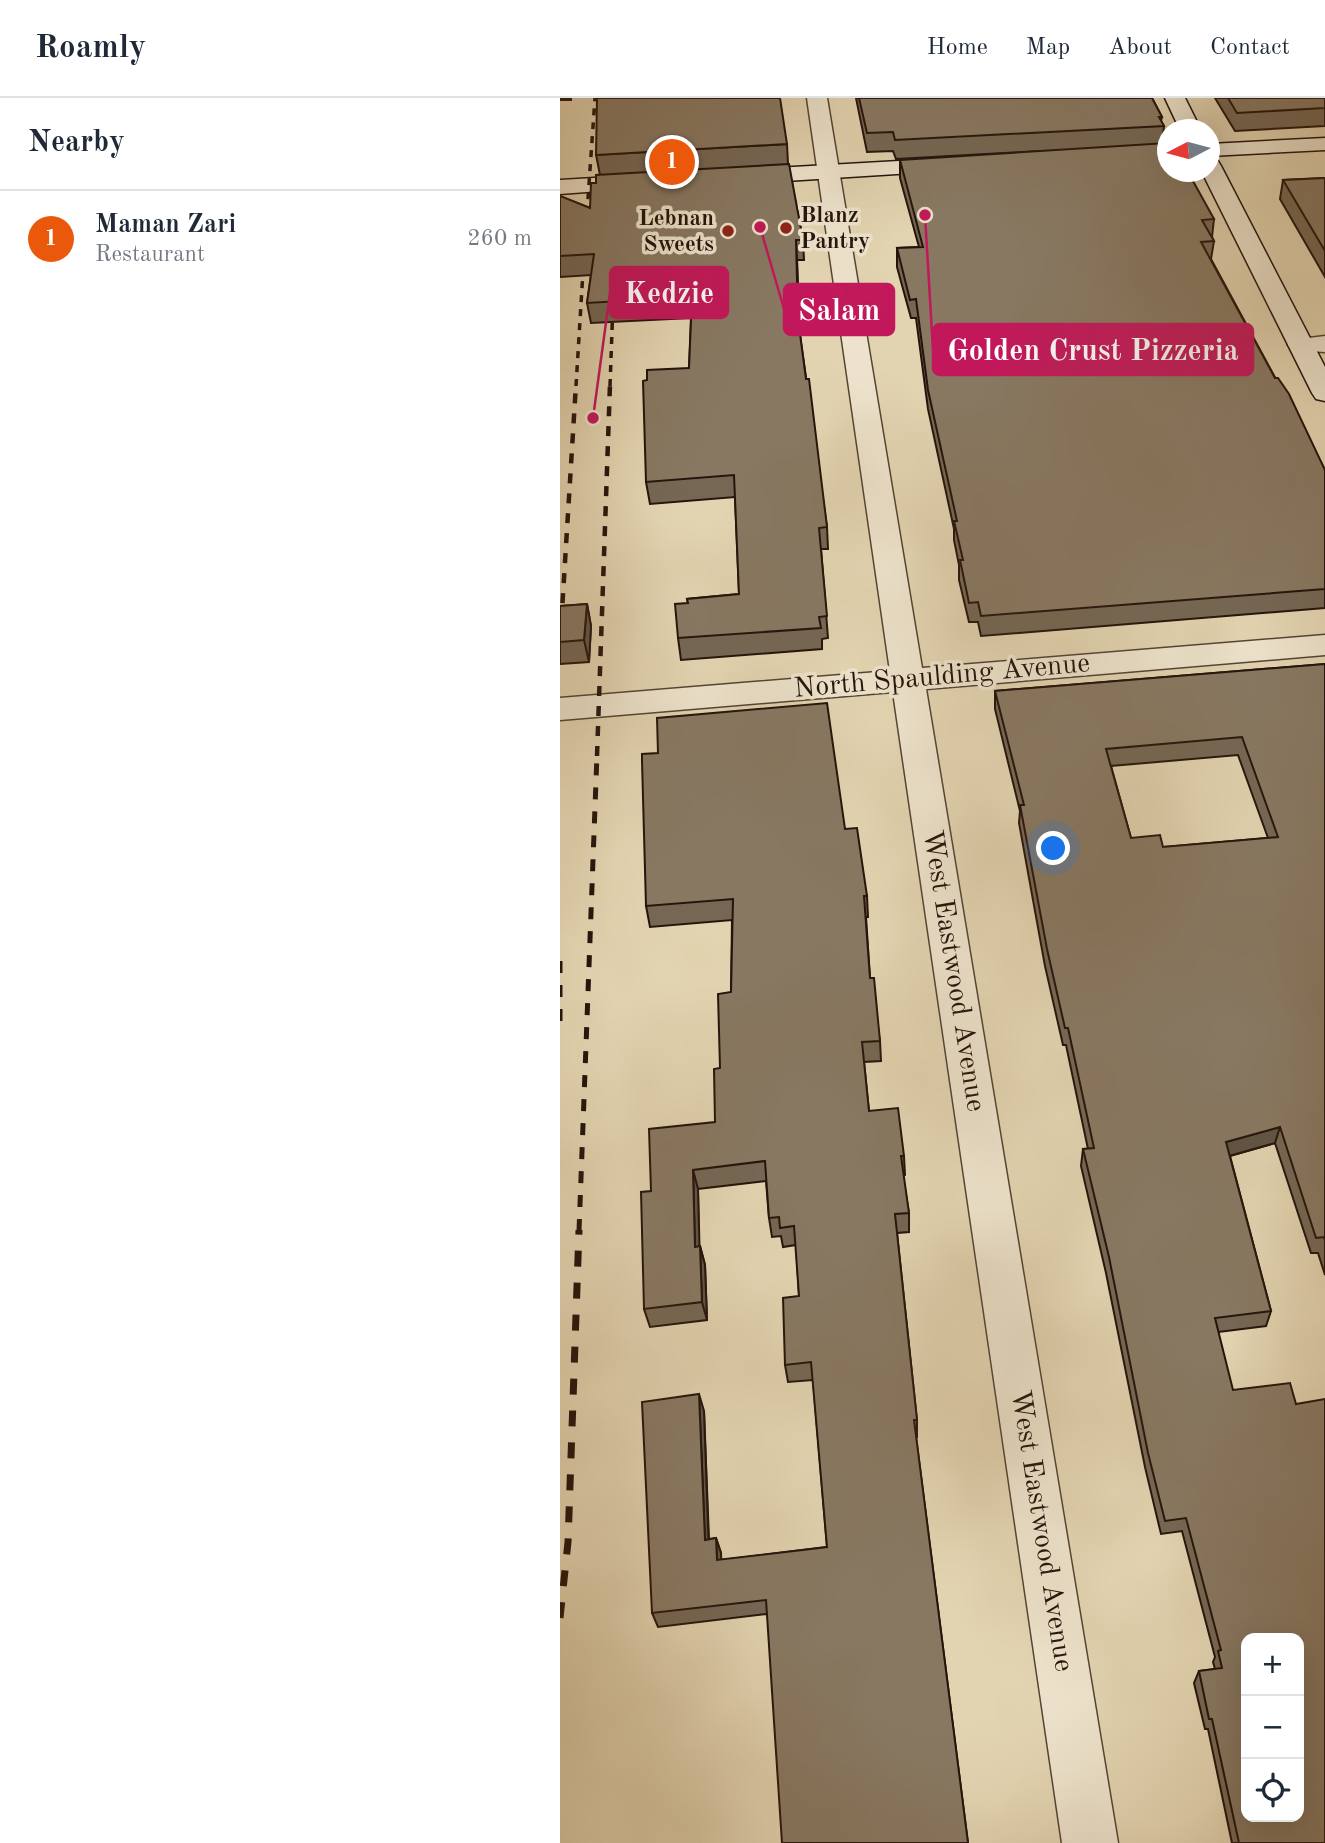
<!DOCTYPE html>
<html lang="en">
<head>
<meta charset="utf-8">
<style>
	body { margin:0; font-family:"Old Standard TT",serif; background:#f6f6f7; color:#1f2937 }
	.controls { position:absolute; right:21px; bottom:21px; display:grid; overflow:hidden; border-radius:14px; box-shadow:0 7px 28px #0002 }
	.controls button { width:63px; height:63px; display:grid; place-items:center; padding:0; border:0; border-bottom:2px solid #e0e1e3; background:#fff; color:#1f2937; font:35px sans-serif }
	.compass { position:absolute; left:597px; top:21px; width:63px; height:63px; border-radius:50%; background:#fff; box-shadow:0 7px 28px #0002; rotate:264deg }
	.you { position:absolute; left:494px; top:751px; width:24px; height:24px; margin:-18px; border:5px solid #fff; border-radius:50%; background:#1a73e8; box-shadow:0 0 0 10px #1a73e833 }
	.badge { display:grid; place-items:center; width:46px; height:46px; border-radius:50%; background:#ea580c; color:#fff; font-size:23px; font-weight:700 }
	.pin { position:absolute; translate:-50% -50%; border:4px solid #fff; box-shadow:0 2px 7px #0006 }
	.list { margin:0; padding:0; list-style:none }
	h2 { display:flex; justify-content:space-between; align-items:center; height:91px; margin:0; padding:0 28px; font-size:30px }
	h2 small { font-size:23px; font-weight:400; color:#747a83 }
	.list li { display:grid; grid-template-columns:46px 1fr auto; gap:21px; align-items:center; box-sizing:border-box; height:98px; padding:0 28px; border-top:2px solid #e0e1e3 }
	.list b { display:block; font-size:26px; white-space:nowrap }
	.list p { margin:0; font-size:23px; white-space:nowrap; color:#747a83 }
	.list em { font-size:23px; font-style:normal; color:#747a83 }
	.icon { flex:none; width:38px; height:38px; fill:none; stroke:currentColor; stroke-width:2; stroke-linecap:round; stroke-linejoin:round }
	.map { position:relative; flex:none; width:765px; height:1745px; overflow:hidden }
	header { display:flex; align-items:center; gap:42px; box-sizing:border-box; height:98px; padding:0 35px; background:#fff; border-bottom:2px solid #e0e1e3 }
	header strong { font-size:33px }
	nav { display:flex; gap:38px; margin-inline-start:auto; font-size:24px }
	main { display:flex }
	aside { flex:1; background:#fff }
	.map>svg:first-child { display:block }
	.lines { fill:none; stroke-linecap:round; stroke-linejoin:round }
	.street-casing { stroke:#544435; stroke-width:3 }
	.secondary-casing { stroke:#25140c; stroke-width:3 }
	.street { fill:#ede3cc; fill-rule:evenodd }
	.secondary { fill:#ede3cc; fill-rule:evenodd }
	.rail-far3 { stroke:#25140c; stroke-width:3.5; stroke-dasharray:7 7; stroke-linecap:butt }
	.rail-far2 { stroke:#25140c; stroke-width:4.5; stroke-dasharray:10 10; stroke-linecap:butt }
	.rail-far1 { stroke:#25140c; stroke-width:5; stroke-dasharray:12 12; stroke-linecap:butt }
	.rail { stroke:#25140c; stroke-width:7; stroke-dasharray:16 16; stroke-linecap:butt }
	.wall { fill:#756754; stroke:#25140c; stroke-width:2; fill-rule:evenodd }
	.shaded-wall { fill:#5f5445; stroke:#25140c; stroke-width:2 }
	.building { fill:#887862; stroke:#25140c; stroke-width:2; fill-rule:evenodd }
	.poi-dot { fill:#8f2418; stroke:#ede3cc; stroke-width:2.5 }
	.labels { text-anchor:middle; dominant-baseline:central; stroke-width:7; stroke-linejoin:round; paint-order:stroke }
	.far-poi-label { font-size:23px; font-weight:bold; fill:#25140c; stroke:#ede3cc; text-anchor:start }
	.street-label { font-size:28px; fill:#25140c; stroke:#ede3cc }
	.leader { fill:none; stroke:#c2185b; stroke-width:2.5 }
	.callout-dot { fill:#c2185b; stroke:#ede3cc; stroke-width:2.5 }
	.callout { fill:#c2185b; stroke:#c2185b; stroke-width:2.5 }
	.callout-label { font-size:30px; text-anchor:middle; font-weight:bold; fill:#fff }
</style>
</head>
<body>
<header>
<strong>Roamly</strong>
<nav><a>Home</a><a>Map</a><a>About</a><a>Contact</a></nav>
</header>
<main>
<aside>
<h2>Nearby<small></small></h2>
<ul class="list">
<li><span class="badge">1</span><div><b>Maman Zari</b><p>Restaurant</p></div><em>260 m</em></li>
</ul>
</aside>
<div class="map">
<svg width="765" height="1745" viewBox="0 0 765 1745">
	<rect width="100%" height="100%" fill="#e3d4b1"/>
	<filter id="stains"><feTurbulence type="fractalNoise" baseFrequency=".00286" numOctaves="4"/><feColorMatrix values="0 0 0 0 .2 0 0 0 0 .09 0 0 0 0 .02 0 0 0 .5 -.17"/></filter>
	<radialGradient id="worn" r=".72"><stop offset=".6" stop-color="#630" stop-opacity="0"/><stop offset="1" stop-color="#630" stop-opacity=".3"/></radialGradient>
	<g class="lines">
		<!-- street casing -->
		<g class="street-casing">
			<g id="street">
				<polygon points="247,0 267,0 362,570 765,537 765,557 366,591 558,1745 502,1745 333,594 0,622 0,600 330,573"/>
				<polygon points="765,238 765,254 732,252 728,247 732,242"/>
			</g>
		</g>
		<!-- secondary casing -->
		<g class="secondary-casing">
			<g id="secondary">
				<polygon points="605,0 625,0 641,32 620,32"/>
				<polygon points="765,40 765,52 650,58 650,46"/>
				<polygon points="392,60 400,62 403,67 400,72 180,86 172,84 169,79 172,74 180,72"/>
				<polygon points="650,61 658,63 661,68 765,269 765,303 756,301 752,295 642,74 650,74"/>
				<polygon points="85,77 93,79 96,84 93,89 0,96 0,82"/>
			</g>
		</g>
		<!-- street -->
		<use href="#street" class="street"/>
		<!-- secondary -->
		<use href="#secondary" class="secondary"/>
		<!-- rail-far3 -->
		<g class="rail-far3">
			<polyline points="26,129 35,0"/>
			<polyline points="16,288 24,157"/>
			<polyline points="50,288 53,205"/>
		</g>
		<!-- rail-far2 -->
		<g class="rail-far2">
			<polyline points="0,545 16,286"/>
			<polyline points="37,658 50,286"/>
		</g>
		<!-- rail-far1 -->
		<g class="rail-far1">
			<polyline points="0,863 0,926"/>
			<polyline points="19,1133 37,656"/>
		</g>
		<!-- rail -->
		<polyline class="rail" points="0,1520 8,1444 19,1132"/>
	</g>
	<!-- wall -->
	<g class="wall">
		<rect x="0" y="0" width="11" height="2"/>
		<polygon points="296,0 592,0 602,19 601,23 604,28 602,46 654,121 652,139 654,143 651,161 765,372 765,510 421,538 418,524 409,524 399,482 399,467 394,442 394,431 368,311 356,220 351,220 337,169 337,150 359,149 340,80 340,62 481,53 336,61 333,53 307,54"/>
		<polygon points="655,0 765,0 765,28 675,33"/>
		<polygon points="227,46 228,66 243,142 244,162 237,162 239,230 267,429 268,451 261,451 268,540 262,541 262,551 121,562 118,540 128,505 127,501 179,496 175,399 90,406 86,384 87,282 129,270 131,220 31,225 27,205 31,177 0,179 0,98 30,110 40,77 36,57"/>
		<polygon points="765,80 765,179 720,101 723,82"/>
		<polygon points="27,506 31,528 29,564 0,566 0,508"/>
		<path d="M 765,566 L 765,1177 L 758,1155 L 751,1155 L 715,1045 L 670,1058 L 711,1213 L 706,1228 L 658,1234 L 765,1745 L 672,1745 L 648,1631 L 645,1631 L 634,1585 L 639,1573 L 655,1571 L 653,1564 L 655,1559 L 622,1433 L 601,1436 L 585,1369 L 546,1175 L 521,1068 L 523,1051 L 528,1051 L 506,947 L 503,947 L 485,868 L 459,725 L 460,713 L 435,611 L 435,593 ZM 678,657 L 708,740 L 603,749 L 571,740 L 551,668 Z"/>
		<polygon points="285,731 307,798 308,819 306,819 310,880 320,943 321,963 304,964 309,1013 344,1058 345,1077 343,1078 349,1115 349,1134 337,1135 357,1322 357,1339 356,1339 408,1745 207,1516 98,1529 92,1515 144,1313 149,1441 156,1440 161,1455 161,1462 267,1449 253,1282 228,1284 225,1267 239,1198 236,1147 223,1149 221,1138 212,1139 209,1120 206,1083 138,1091 139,1148 140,1148 145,1167 147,1222 90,1229 84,1211 91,1093 155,1024 171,894 172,822 90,829 86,808"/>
	</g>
	<!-- shaded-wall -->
	<g class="shaded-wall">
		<polygon points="236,142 237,162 240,242 238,221"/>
		<polygon points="27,506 31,528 29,564 24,542"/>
		<polygon points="720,1029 715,1045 662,1060 666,1044"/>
		<polygon points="133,1072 138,1091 140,1167 135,1149"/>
		<polygon points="140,1148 145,1167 147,1222 142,1204"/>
		<polygon points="139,1296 144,1313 149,1457 145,1442"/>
		<polygon points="156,1440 161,1455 162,1477 157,1462"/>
	</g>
	<!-- building -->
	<g class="building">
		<polygon points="37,0 220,0 227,46 36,57"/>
		<polygon points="299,0 592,0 602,19 599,19 604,28 335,42 333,34 307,35"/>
		<polygon points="668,0 765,0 765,10 677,15"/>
		<polygon points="607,45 607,74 628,74 654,121 642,122 654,143 641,144 715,280 718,280 729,296 765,372 765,491 421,518 418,504 409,505 400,462 403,462 394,423 397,423 368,292 356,201 350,202 337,150 363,149 340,62"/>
		<polygon points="229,66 243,142 236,142 238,221 246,281 249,281 267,429 259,430 267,518 259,519 261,530 118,540 115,506 128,505 127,501 179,496 174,377 86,384 83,283 87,282 87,272 129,270 132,199 27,205 34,156 0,158 0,98 30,110 31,85 36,85 36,77"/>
		<polygon points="765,80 765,153 723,82"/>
		<polygon points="27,506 24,542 0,544 0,508"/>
		<path d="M 765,566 L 765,1143 L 764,1139 L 756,1140 L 720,1029 L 666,1044 L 711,1213 L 655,1220 L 673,1292 L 730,1285 L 736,1306 L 765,1301 L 765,1745 L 679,1745 L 652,1621 L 649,1621 L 639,1573 L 662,1570 L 658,1553 L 661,1552 L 626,1420 L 605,1423 L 588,1355 L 549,1159 L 523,1051 L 534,1050 L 508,930 L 505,930 L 487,851 L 460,707 L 464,707 L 435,593 ZM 682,639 L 718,739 L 603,749 L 600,737 L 571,740 L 546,651 ZM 686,1540 L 739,1540 L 739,1719 L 686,1719 Z"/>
		<polygon points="267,605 285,731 297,730 307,798 304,798 310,880 314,880 320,943 302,944 309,1013 338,1010 344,1058 341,1058 349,1115 335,1116 357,1322 354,1322 408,1745 222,1745 206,1502 92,1515 82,1304 139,1296 145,1442 156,1440 157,1462 267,1449 251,1264 225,1267 223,1200 239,1198 234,1128 220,1130 219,1119 209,1120 205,1063 133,1072 135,1149 140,1148 142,1204 84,1211 81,1094 91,1093 89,1031 155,1024 154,971 160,970 158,896 171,894 173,801 86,808 82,663 82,656 98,655 97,620"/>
	</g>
	<!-- markers -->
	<g class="poi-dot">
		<circle cx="226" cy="130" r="7"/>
		<circle cx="168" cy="133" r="7"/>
	</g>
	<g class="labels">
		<!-- far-poi labels -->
		<g class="far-poi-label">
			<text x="240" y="117">Blanz<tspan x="240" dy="26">Pantry</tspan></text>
			<text x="154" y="120" text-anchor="end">Lebnan<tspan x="154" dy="26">Sweets</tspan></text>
		</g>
		<!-- street labels -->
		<g class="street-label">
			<text transform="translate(382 579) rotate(-5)">North Spaulding Avenue</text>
			<text transform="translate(393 873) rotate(81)">West Eastwood Avenue</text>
			<text transform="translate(481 1433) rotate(81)">West Eastwood Avenue</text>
		</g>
	</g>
	<!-- callouts -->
	<path class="leader" d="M33 320L50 195M200 129L224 211M365 117L373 252"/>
	<g class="callout-dot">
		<circle cx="33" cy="320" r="7"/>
		<circle cx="200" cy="129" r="7"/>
		<circle cx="365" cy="117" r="7"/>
	</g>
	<g class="callout">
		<rect x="50" y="169" width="118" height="51" rx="7"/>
		<rect x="224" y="186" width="110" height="51" rx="7"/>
		<rect x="373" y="226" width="320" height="51" rx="7"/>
	</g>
	<g class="callout-label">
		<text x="109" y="205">Kedzie</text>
		<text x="279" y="222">Salam</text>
		<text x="533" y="262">Golden Crust Pizzeria</text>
	</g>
	<rect width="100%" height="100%" filter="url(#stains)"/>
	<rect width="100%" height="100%" fill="url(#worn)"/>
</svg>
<div class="controls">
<button>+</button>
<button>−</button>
<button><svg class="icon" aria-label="locate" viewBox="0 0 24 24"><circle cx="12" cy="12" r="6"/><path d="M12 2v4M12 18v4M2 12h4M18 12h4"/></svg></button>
</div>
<svg class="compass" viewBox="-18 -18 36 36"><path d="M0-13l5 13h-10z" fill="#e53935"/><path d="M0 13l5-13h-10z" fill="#747a83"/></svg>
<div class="you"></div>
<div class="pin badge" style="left:112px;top:64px">1</div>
</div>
</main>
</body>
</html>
